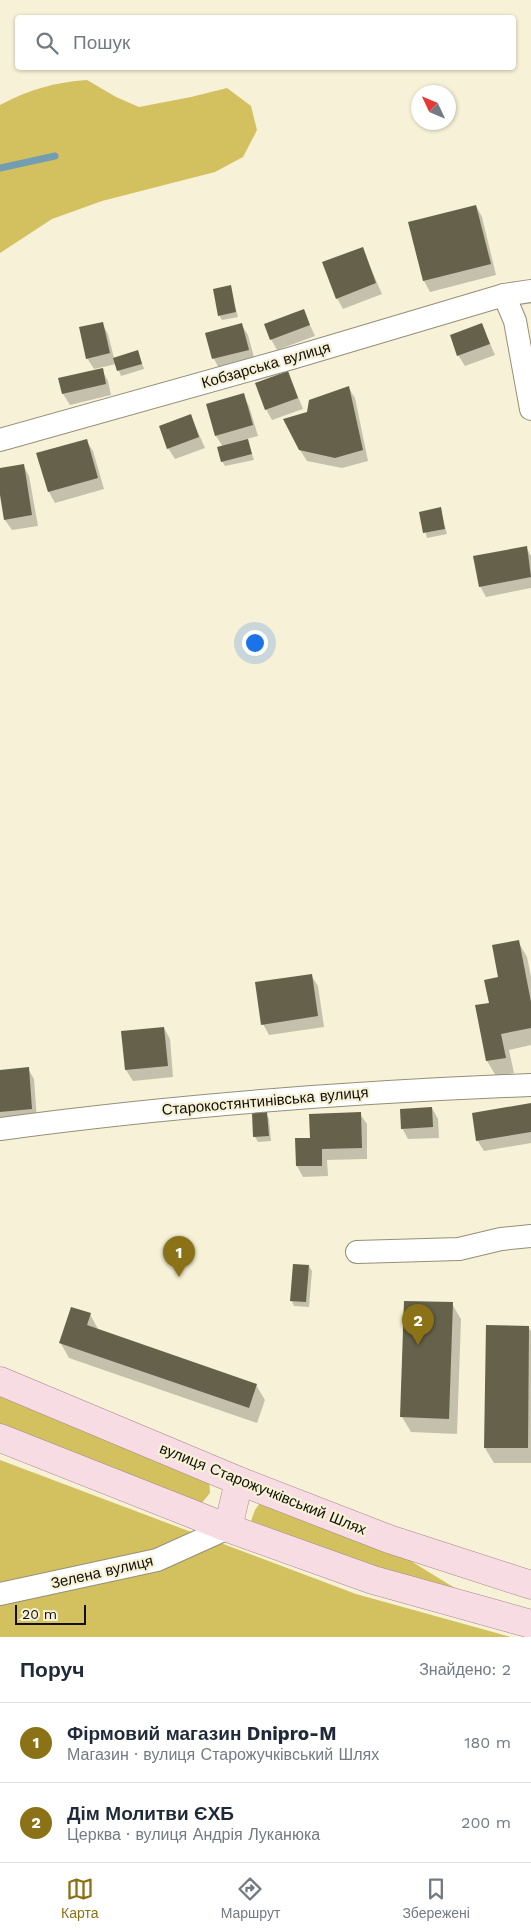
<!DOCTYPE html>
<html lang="uk">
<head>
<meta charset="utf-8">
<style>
	body { margin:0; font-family:"Work Sans",sans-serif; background:#f2f2f3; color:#1f2937 }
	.compass { position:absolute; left:411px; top:85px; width:45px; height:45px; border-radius:50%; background:#fff; box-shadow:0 1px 4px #0004; rotate:314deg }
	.scale { position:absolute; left:15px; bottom:12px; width:71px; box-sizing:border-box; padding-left:5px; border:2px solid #121007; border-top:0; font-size:14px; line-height:18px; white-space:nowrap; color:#121007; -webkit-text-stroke:4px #f6f1d7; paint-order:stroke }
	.you { position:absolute; left:254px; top:642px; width:18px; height:18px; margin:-12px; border:4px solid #fff; border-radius:50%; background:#1a73e8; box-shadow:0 0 0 8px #1a73e833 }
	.badge { display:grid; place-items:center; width:32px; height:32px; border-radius:50%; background:#8c7216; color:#fff; font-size:16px; font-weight:700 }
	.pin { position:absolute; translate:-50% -41px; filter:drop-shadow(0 1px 2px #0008) }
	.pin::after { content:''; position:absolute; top:26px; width:18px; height:15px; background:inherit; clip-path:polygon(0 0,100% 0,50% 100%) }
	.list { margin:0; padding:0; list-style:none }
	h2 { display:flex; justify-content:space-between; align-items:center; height:65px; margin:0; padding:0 20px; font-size:21px }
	h2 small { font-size:16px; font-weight:400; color:#747a83 }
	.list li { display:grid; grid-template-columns:32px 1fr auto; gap:15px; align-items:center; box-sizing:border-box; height:80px; padding:0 20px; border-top:1px solid #e0e1e3 }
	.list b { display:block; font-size:19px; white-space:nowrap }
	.list p { margin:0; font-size:16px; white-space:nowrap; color:#747a83 }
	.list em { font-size:16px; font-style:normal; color:#747a83 }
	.icon { flex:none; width:28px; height:28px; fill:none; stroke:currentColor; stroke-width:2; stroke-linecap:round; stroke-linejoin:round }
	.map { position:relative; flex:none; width:531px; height:1637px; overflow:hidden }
	.search { position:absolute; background:#fff; box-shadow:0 1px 4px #0004; left:15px; right:15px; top:15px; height:55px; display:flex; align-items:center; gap:12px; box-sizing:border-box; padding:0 18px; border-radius:5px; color:#747a83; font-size:19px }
	.sheet { height:225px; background:#fff }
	nav { display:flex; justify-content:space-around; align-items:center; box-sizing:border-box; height:70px; border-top:1px solid #e0e1e3; background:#fff; font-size:14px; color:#747a83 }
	nav a { display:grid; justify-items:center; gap:2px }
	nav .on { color:#8c7216 }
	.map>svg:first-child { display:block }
	.green { fill:#d3c160 }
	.shadow { fill:#0003 }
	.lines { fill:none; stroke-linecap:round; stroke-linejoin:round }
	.stream { stroke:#739db0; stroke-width:7 }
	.building { fill:#65614a }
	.minor-casing { stroke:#948f77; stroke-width:24 }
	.primary-casing { stroke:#a4868a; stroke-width:29 }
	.minor { stroke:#fff; stroke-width:22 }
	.primary { stroke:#f8dce3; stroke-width:28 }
	.labels { text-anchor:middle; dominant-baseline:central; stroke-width:4.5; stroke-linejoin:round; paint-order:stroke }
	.street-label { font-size:15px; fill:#121007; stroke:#f6f1d7 }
</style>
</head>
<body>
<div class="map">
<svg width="531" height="1637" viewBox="0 0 531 1637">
	<rect width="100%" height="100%" fill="#f6f1d7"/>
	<!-- green -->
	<g class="green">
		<path d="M 87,80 L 116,97 L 139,107 L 191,97 L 227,88 L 251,106 L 257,130 L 243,157 L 215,172 L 102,201 L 52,219 L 0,253 L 0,105 C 28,90 55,82 87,80 Z"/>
		<polygon points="0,1393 209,1478 210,1493 201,1504 0,1425"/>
		<polygon points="0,1460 356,1594 511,1637 0,1637"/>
		<polygon points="262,1500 388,1547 458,1590 379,1568 251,1521 255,1510"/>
	</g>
	<!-- shadow -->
	<g class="shadow">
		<polygon points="476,206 482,217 496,275 430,292 424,281 409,223"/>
		<polygon points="362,248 382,294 343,309 337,298"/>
		<polygon points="230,286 238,317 222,320 219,315"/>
		<polygon points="303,310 315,336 277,350 271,339"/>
		<polygon points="102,323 108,334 114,358 138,351 144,369 121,376 116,364 94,369 87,358"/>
		<polygon points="241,324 248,335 255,361 220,370 214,359 207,334"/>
		<polygon points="482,325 495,355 465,366 458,355"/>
		<polygon points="102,370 108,381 111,395 70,405 63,394 60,379"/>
		<polygon points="288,372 303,409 272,420 266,409"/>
		<polygon points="348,387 355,398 368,461 342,468 307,461 300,450 308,413"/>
		<polygon points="243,395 249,406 258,436 247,439 254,460 225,466 222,461 223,447 216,436"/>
		<polygon points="191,416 205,448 175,459 168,448"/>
		<polygon points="86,440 93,451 104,489 55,503 49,492 38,454"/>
		<polygon points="23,465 29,476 38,526 12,530 5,520 0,487 0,470"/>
		<polygon points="440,509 447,534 427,538 420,513"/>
		<polygon points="526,547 531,556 531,588 486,597 480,586"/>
		<polygon points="518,941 527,957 531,977 531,1045 509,1050 514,1073 496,1076 487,1061 490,1004"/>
		<polygon points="311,975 318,986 324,1027 269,1035 263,1024"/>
		<polygon points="164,1028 170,1039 173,1077 133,1081 126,1070 123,1032"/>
		<polygon points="28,1069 34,1079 37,1120 0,1123 0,1071"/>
		<polygon points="531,1105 531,1143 484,1151 477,1140"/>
		<polygon points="432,1108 438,1119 439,1138 408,1139 402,1128"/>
		<polygon points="266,1113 269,1119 271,1141 258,1142 255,1137 253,1114"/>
		<polygon points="360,1114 367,1124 367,1159 327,1160 328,1176 303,1177 297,1166 297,1140 311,1139"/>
		<polygon points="309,1266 312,1271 309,1307 294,1306 291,1300"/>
		<polygon points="452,1304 461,1319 457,1434 411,1432 402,1417"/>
		<polygon points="90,1314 99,1331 256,1385 265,1400 257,1423 69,1358 60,1342"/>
		<polygon points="528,1327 531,1331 531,1463 494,1463 485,1448"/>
	</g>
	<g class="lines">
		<!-- stream -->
		<polyline class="stream" points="0,168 55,156"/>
	</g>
	<!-- building -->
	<g class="building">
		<polygon points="476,205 491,264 423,281 408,222"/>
		<polygon points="363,247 376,283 336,299 322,262"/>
		<polygon points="231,285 236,312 218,316 213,289"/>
		<polygon points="304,309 310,325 270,340 264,324"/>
		<polygon points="103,322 110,353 86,359 79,327"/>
		<polygon points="242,323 249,350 212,359 205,333"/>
		<polygon points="482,323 490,344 457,356 450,335"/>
		<polygon points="138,350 142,364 117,371 113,358"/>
		<polygon points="103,368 106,384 62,394 58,378"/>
		<polygon points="288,371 298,398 265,410 255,383"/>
		<polygon points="349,386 363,450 335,458 299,450 283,419 307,412 309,400"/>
		<polygon points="244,393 253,425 215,436 206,404"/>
		<polygon points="191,414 199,437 167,449 159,426"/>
		<polygon points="87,439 98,478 48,492 36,453"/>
		<polygon points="248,439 252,454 221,462 217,447"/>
		<polygon points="24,464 32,515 4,520 0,495 0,468"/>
		<polygon points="441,507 445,529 423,533 419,512"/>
		<polygon points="527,546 531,577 479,587 473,556"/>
		<polygon points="519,940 531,1002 531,1028 501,1034 506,1058 486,1061 475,1005 489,1003 484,980 498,977 492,945"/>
		<polygon points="312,974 318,1016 261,1025 255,982"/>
		<polygon points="164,1027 168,1066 125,1070 121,1031"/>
		<polygon points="29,1067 32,1109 0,1112 0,1070"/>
		<polygon points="531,1103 531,1132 476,1141 472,1113"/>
		<polygon points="432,1107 433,1127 401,1129 400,1109"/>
		<polygon points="267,1112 269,1136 253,1137 252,1113"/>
		<polygon points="361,1112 362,1148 322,1149 322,1166 296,1166 295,1138 310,1138 309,1114"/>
		<polygon points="293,1264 309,1265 306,1302 290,1301"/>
		<polygon points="404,1301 453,1302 449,1419 400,1417"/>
		<polygon points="71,1307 91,1313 87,1325 257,1384 249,1408 59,1343"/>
		<polygon points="486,1325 529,1326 528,1448 484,1448"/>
	</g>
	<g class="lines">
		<!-- minor casing -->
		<g class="minor-casing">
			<g id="minor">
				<polyline points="504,295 515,321 531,409"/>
				<polyline points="0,440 292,358 504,295 531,291"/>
				<path d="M 0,1129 C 176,1105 353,1092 531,1085"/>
				<polyline points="357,1252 459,1249 501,1239 531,1236"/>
				<polyline points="0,1594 157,1560 228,1528"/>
			</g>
		</g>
		<!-- primary casing -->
		<g class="primary-casing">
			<g id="primary">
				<polyline points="0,1381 239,1481 389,1539 531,1585"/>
				<polyline points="0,1438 228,1528 373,1580 531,1624"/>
				<polyline points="228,1528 239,1481"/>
			</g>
		</g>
		<!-- minor -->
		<use href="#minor" class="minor"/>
		<!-- primary -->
		<use href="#primary" class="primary"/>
	</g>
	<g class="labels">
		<!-- street labels -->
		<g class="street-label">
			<text transform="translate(266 365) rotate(-16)">Кобзарська вулиця</text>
			<text transform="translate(265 1101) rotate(-5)">Старокостянтинівська вулиця</text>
			<text transform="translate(263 1489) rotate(22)">вулиця Старожучківський Шлях</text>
			<text transform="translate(102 1572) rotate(-13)">Зелена вулиця</text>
		</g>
	</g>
</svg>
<svg class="compass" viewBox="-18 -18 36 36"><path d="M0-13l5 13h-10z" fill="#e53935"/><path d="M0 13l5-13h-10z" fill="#747a83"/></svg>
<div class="scale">20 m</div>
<div class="you"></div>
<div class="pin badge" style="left:179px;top:1277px">1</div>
<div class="pin badge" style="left:418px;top:1345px">2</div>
<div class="search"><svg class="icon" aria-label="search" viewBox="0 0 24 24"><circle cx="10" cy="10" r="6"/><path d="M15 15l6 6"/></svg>Пошук</div>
</div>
<section class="sheet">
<h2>Поруч<small>Знайдено: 2</small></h2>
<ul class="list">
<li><span class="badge">1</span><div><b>Фірмовий магазин Dnipro-M</b><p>Магазин · вулиця Старожучківський Шлях</p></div><em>180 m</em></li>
<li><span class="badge">2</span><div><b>Дім Молитви ЄХБ</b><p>Церква · вулиця Андрія Луканюка</p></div><em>200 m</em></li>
</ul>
</section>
<nav>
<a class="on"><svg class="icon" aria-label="map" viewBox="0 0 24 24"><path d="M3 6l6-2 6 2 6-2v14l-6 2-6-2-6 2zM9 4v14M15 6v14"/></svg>Карта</a>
<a><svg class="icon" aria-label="directions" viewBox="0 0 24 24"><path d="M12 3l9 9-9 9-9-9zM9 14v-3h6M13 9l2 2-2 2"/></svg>Маршрут</a>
<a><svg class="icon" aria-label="saved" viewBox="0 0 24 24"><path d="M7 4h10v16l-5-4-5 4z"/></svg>Збережені</a>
</nav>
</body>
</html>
